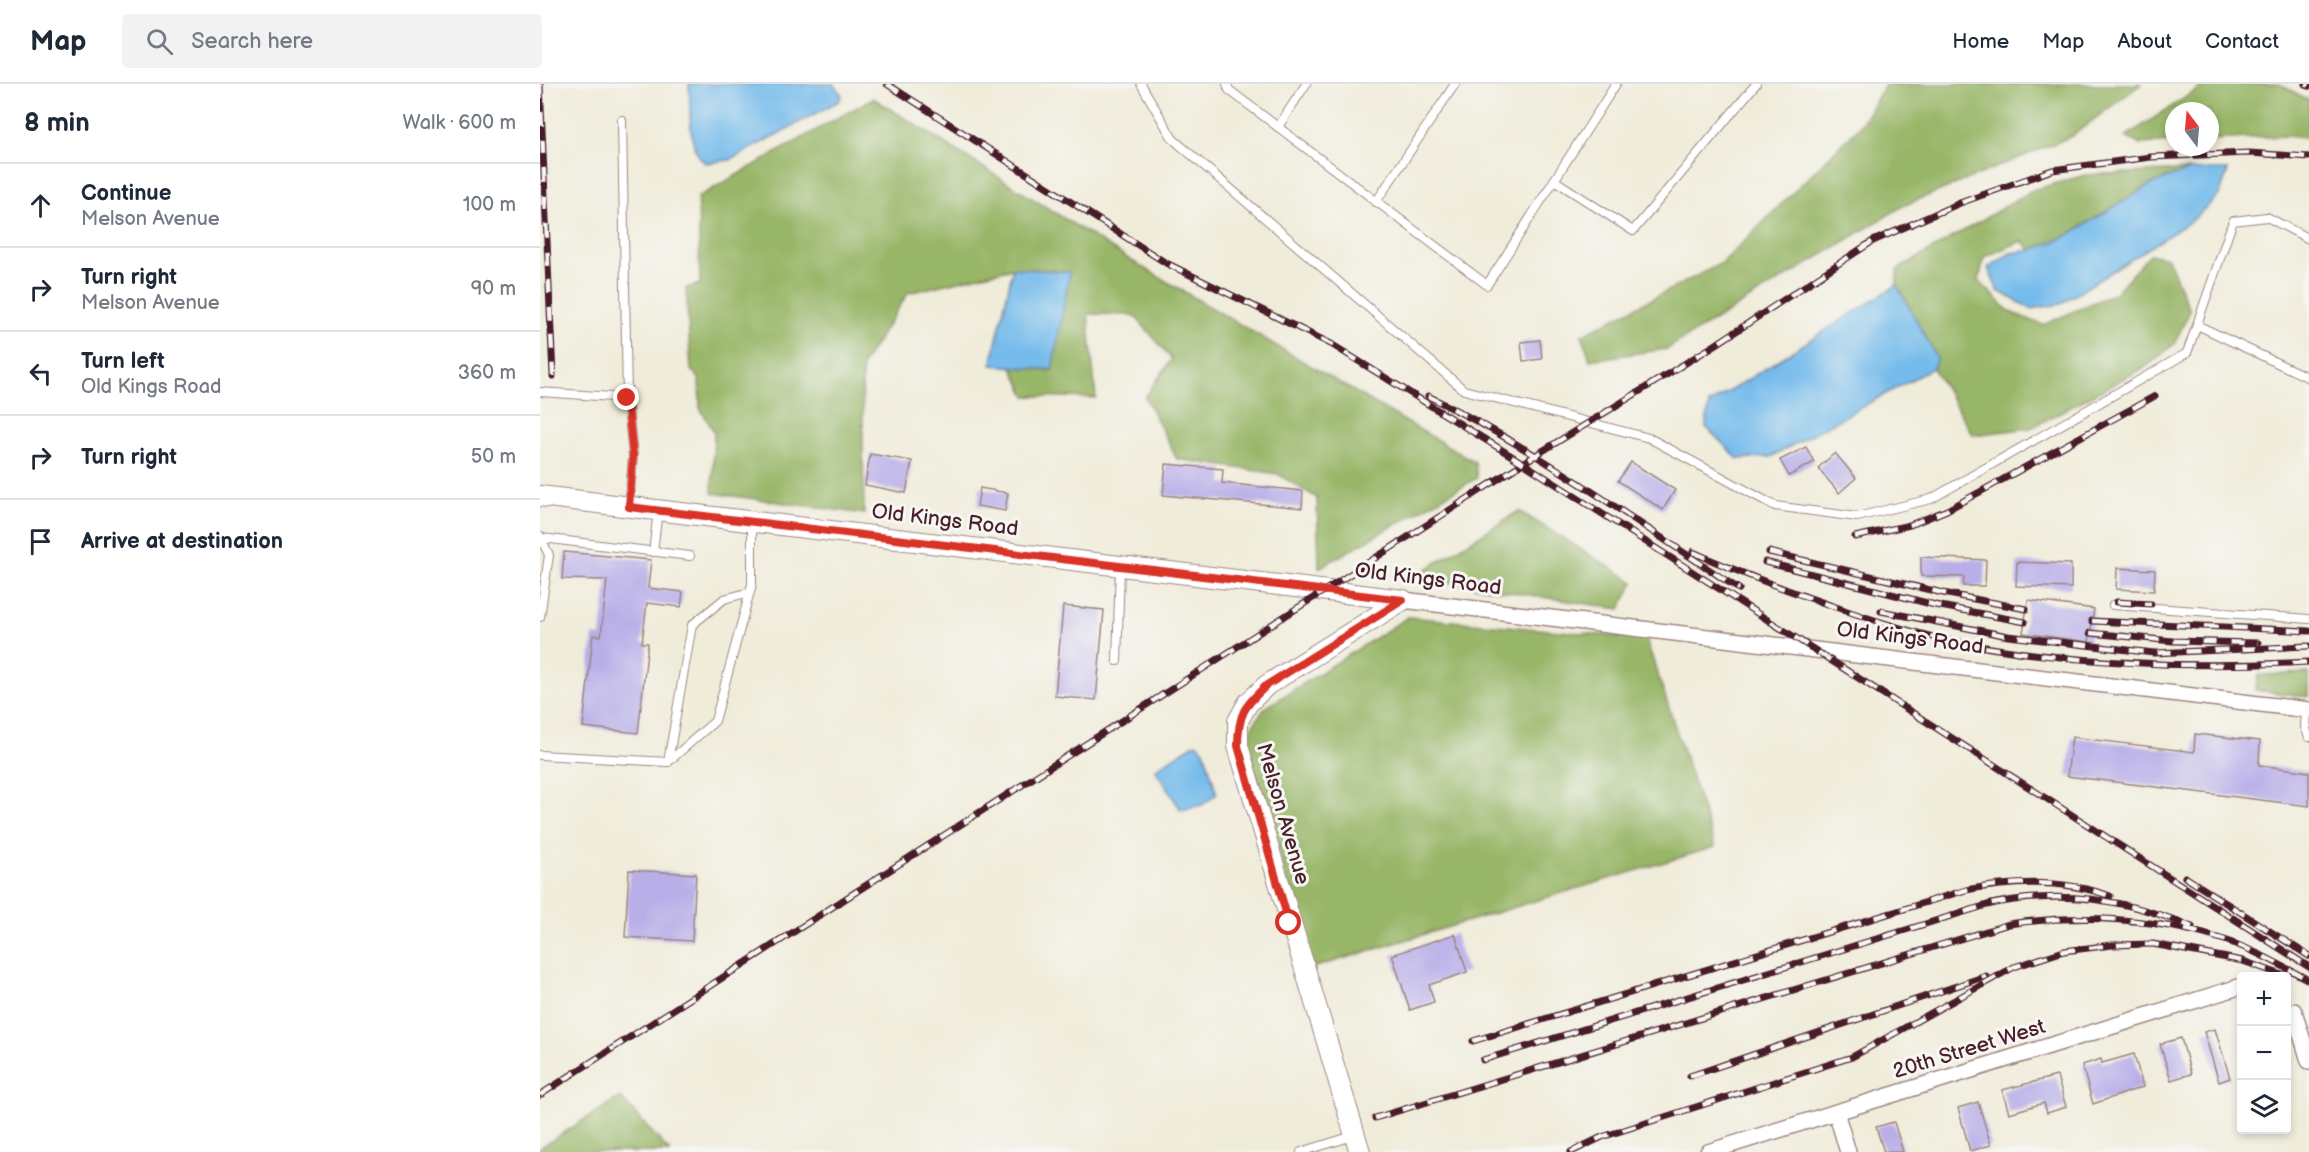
<!DOCTYPE html>
<html lang="en">
<head>
<meta charset="utf-8">
<style>
	body { margin:0; font-family:"Balsamiq Sans",sans-serif; background:#f2f2f3; color:#1f2937 }
	.controls { position:absolute; right:18px; bottom:18px; display:grid; overflow:hidden; border-radius:6px; box-shadow:0 3px 9px #0003 }
	.controls button { width:54px; height:54px; display:grid; place-items:center; padding:0; border:0; border-bottom:2px solid #e0e1e3; background:#fff; color:#1f2937; font:30px sans-serif }
	.compass { position:absolute; left:1625px; top:18px; width:54px; height:54px; border-radius:50%; background:#fff; box-shadow:0 3px 9px #0003; rotate:344deg }
	.stop { position:absolute; width:18px; height:18px; margin:-14px; border:4px solid #d93025; border-radius:50%; background:#fff }
	.stop.end { background:#d93025; border-color:#fff; box-shadow:0 2px 6px #0008 }
	.list { margin:0; padding:0; list-style:none }
	h2 { display:flex; justify-content:space-between; align-items:center; height:78px; margin:0; padding:0 24px; font-size:26px }
	h2 small { font-size:20px; font-weight:400; color:#747a83 }
	.list li { display:grid; grid-template-columns:39px 1fr auto; gap:18px; align-items:center; box-sizing:border-box; height:84px; padding:0 24px; border-top:2px solid #e0e1e3 }
	.list b { display:block; font-size:22px; white-space:nowrap }
	.list p { margin:0; font-size:20px; white-space:nowrap; color:#747a83 }
	.list em { font-size:20px; font-style:normal; color:#747a83 }
	.icon { flex:none; width:33px; height:33px; fill:none; stroke:currentColor; stroke-width:2; stroke-linecap:round; stroke-linejoin:round }
	.map { position:relative; flex:none; width:1769px; height:1068px; overflow:hidden }
	header { display:flex; align-items:center; gap:36px; box-sizing:border-box; height:84px; padding:0 30px; background:#fff; border-bottom:2px solid #e0e1e3 }
	header strong { font-size:28px }
	nav { display:flex; gap:33px; margin-inline-start:auto; font-size:21px }
	.search { width:420px; height:54px; background:#f2f2f3; display:flex; align-items:center; gap:15px; box-sizing:border-box; padding:0 21px; border-radius:6px; color:#747a83; font-size:22px }
	main { display:flex }
	aside { flex:1; background:#fff }
	.map>svg:first-child { display:block }
	.forest { fill:#98b668; stroke:#716a4a; stroke-width:1.5 }
	.water { fill:#74bbeb; stroke:#5f6d8b; stroke-width:1.5 }
	.building { fill:#b8aee8 }
	.lines { fill:none; stroke-linecap:round; stroke-linejoin:round }
	.service-casing { stroke:#9d8682; stroke-width:10 }
	.minor-casing { stroke:#9d8682; stroke-width:18 }
	.tertiary-casing { stroke:#9d8682; stroke-width:22 }
	.service { stroke:#fff; stroke-width:8 }
	.minor { stroke:#fff; stroke-width:15 }
	.tertiary { stroke:#fff; stroke-width:20 }
	.rail-casing { stroke:#4a1f2b; stroke-width:7 }
	.rail { stroke:#f6f6f2; stroke-width:4.5; stroke-dasharray:14; stroke-linecap:butt }
	.route { stroke:#d93025; stroke-width:8 }
	.labels { text-anchor:middle; dominant-baseline:central; stroke-width:6; stroke-linejoin:round; paint-order:stroke }
	.street-label { font-size:21px; fill:#4a1f2b; stroke:#f6f6f2 }
</style>
</head>
<body>
<header>
<strong>Map</strong>
<div class="search"><svg class="icon" aria-label="search" viewBox="0 0 24 24"><circle cx="10" cy="10" r="6"/><path d="M15 15l6 6"/></svg>Search here</div>
<nav><a>Home</a><a>Map</a><a>About</a><a>Contact</a></nav>
</header>
<main>
<aside>
<h2>8 min<small>Walk · 600 m</small></h2>
<ul class="list">
<li><svg class="icon" aria-label="ahead" viewBox="0 0 24 24"><path d="M12 20V5M6 11l6-6 6 6"/></svg><div><b>Continue</b><p>Melson Avenue</p></div><em>100 m</em></li>
<li><svg class="icon" aria-label="right" viewBox="0 0 24 24"><path d="M7 20v-9h11M14 6l5 5-5 5"/></svg><div><b>Turn right</b><p>Melson Avenue</p></div><em>90 m</em></li>
<li><svg class="icon" aria-label="left" viewBox="0 0 24 24"><path d="M17 20v-9H6M10 6l-5 5 5 5"/></svg><div><b>Turn left</b><p>Old Kings Road</p></div><em>360 m</em></li>
<li><svg class="icon" aria-label="right" viewBox="0 0 24 24"><path d="M7 20v-9h11M14 6l5 5-5 5"/></svg><div><b>Turn right</b></div><em>50 m</em></li>
<li><svg class="icon" aria-label="arrive" viewBox="0 0 24 24"><path d="M6 21V4h12l-3 4 3 4H6"/></svg><div><b>Arrive at destination</b></div></li>
</ul>
</aside>
<div class="map">
<svg width="1769" height="1068" viewBox="0 0 1769 1068">
	<rect width="100%" height="100%" fill="#f6f6f2"/>
	<filter id="ink" filterUnits="userSpaceOnUse"><feTurbulence type="fractalNoise" baseFrequency=".0167" numOctaves="2"/><feDisplacementMap in="SourceGraphic" scale="12" xChannelSelector="R" yChannelSelector="G"/><feConvolveMatrix kernelMatrix="1 2 1 2 8 2 1 2 1" color-interpolation-filters="sRGB"/></filter>
	<filter id="wash" filterUnits="userSpaceOnUse"><feTurbulence type="fractalNoise" baseFrequency=".008" numOctaves="4" result="noise"/><feDisplacementMap in="SourceGraphic" scale="24" xChannelSelector="R" yChannelSelector="G"/><feGaussianBlur stdDeviation="1.35" result="paint"/><feColorMatrix in="noise" values="0 0 0 0 0 0 0 0 0 0 0 0 0 0 0 0 0 1.4 0 .05"/><feComposite in="paint" operator="in"/></filter>
	<g filter="url(#wash)">
		<rect width="100%" height="100%" fill="#f0ecda"/>
		<!-- forest -->
		<g class="forest">
			<polygon points="1346,0 1601,0 1532,52 1363,122 1127,265 1050,276 1042,251 1182,179 1320,42"/>
			<polygon points="1666,0 1739,0 1769,16 1769,55 1748,52 1670,56 1670,27 1634,27 1634,58 1599,60 1585,53"/>
			<polygon points="333,14 590,176 935,378 937,394 779,484 777,414 738,390 637,375 605,313 632,275 594,231 548,230 556,314 486,312 472,283 512,286 473,184 368,209 322,281 324,430 172,409 174,348 160,324 159,294 151,286 146,204 160,200 158,113"/>
			<polygon points="1650,86 1613,99 1523,154 1491,166 1482,157 1444,173 1439,197 1470,228 1503,241 1575,209 1610,170 1628,174 1650,227 1634,260 1607,282 1491,344 1433,351 1393,284 1397,274 1357,201 1357,186 1493,106 1545,91"/>
			<polygon points="979,427 1094,498 1080,525 873,493"/>
			<polygon points="868,533 1106,555 1175,763 772,884 705,652 725,624"/>
			<polygon points="1769,589 1769,613 1715,606 1719,591"/>
			<polygon points="80,1013 130,1068 0,1068 0,1064"/>
		</g>
		<!-- water -->
		<g class="water">
			<path d="M 149,0 L 293,0 L 302,11 L 299,17 L 190,76 L 165,79 C 146,64 151,23 149,0 Z"/>
			<polygon points="1650,86 1688,86 1680,110 1653,136 1521,220 1491,225 1458,207 1448,184 1470,169 1491,166 1523,154 1613,99"/>
			<polygon points="473,184 530,188 512,286 451,281"/>
			<polygon points="1357,201 1397,274 1393,284 1231,373 1198,375 1166,343 1169,320"/>
			<polygon points="656,659 664,666 677,710 662,721 641,726 615,685"/>
		</g>
		<g id="blocks">
			<!-- building -->
			<g class="building">
				<polygon points="1000,256 1002,275 983,277 981,258"/>
				<polygon points="1266,363 1274,378 1249,392 1240,376"/>
				<polygon points="1295,369 1316,394 1299,409 1278,384"/>
				<polygon points="330,370 372,377 366,409 325,401"/>
				<polygon points="1091,378 1135,406 1123,426 1078,397"/>
				<polygon points="626,380 683,385 682,399 763,407 762,424 623,411"/>
				<polygon points="440,404 468,409 465,427 437,422"/>
				<polygon points="24,468 111,476 108,504 143,508 141,523 107,519 102,559 108,559 98,649 43,643 53,551 61,552 67,496 22,495"/>
				<polygon points="1381,473 1446,476 1445,502 1423,502 1424,493 1381,492"/>
				<polygon points="1477,478 1531,480 1531,504 1476,502"/>
				<polygon points="1577,484 1615,486 1614,507 1576,505"/>
				<polygon points="1488,516 1554,525 1549,558 1483,549"/>
				<polygon points="523,522 564,526 556,616 515,612"/>
				<polygon points="1655,650 1720,657 1719,681 1769,688 1769,722 1527,692 1532,653 1654,668"/>
				<polygon points="89,786 156,790 152,857 85,853"/>
				<polygon points="915,850 927,888 889,901 894,918 870,926 852,871"/>
				<polygon points="1675,945 1690,994 1679,998 1664,948"/>
				<polygon points="1641,954 1651,990 1631,996 1620,960"/>
				<polygon points="1594,970 1603,1003 1553,1020 1542,981 1561,975 1562,979"/>
				<polygon points="1517,992 1526,1023 1507,1029 1504,1019 1469,1029 1462,1006"/>
				<polygon points="1438,1018 1451,1061 1430,1067 1418,1024"/>
				<polygon points="1354,1038 1363,1068 1344,1068 1336,1043"/>
			</g>
		</g>
	</g>
	<g filter="url(#ink)">
		<use href="#blocks" fill-opacity="0" stroke="#9d8682" stroke-width="1.5"/>
		<g class="lines">
			<!-- service casing -->
			<g class="service-casing">
				<g id="service">
					<polyline points="601,0 633,55 924,306 1109,354 1235,422 1317,433 1391,415 1647,269 1693,137 1727,133 1769,155"/>
					<polyline points="687,0 689,6 947,201 1076,0"/>
					<polyline points="82,36 87,314 93,372 89,421"/>
					<polyline points="738,43 766,0"/>
					<polyline points="1014,96 1093,147 1216,0"/>
					<polyline points="836,118 915,0"/>
					<polyline points="1657,241 1769,294"/>
					<polyline points="0,308 87,314"/>
					<polyline points="0,452 9,471 0,533"/>
					<polyline points="2,454 150,472"/>
					<polyline points="113,468 118,427"/>
					<polyline points="1573,521 1769,535"/>
					<polyline points="577,577 580,483"/>
					<polyline points="1766,626 1765,643 1769,653"/>
					<polyline points="0,671 128,678 175,637 212,500 212,439"/>
					<polyline points="128,678 152,541 184,515 210,508"/>
					<polyline points="761,1068 813,1052"/>
				</g>
			</g>
			<!-- minor casing -->
			<g class="minor-casing">
				<g id="minor">
					<polyline points="863,516 1769,626"/>
					<polyline points="1754,927 1769,977"/>
					<polyline points="1296,1028 1308,1068"/>
					<polyline points="1168,1068 1702,902"/>
				</g>
			</g>
			<!-- tertiary casing -->
			<g class="tertiary-casing">
				<g id="tertiary">
					<polyline points="0,412 863,516"/>
					<polyline points="820,1068 698,662 698,637 708,619 727,601 863,516"/>
				</g>
			</g>
			<!-- service -->
			<use href="#service" class="service"/>
			<!-- minor -->
			<use href="#minor" class="minor"/>
			<!-- tertiary -->
			<use href="#tertiary" class="tertiary"/>
			<!-- rail casing -->
			<g class="rail-casing">
				<g id="rail">
					<polyline points="0,0 13,292"/>
					<polyline points="347,0 626,179 791,260 983,379 1769,883"/>
					<polyline points="1766,0 1769,2"/>
					<path d="M 888,312 C 997,365 1097,439 1199,505"/>
					<polyline points="1315,453 1370,441 1407,426 1615,312"/>
					<path d="M 1153,468 C 1204,491 1257,510 1310,528 C 1343,539 1377,550 1411,557 C 1530,580 1648,585 1769,578"/>
					<polyline points="1229,468 1403,509 1486,525"/>
					<polyline points="1225,478 1395,521 1485,538"/>
					<polyline points="1577,518 1611,520"/>
					<polyline points="1341,527 1468,552 1614,569 1769,562"/>
					<polyline points="1552,537 1769,547"/>
					<polyline points="1550,549 1633,557 1718,559"/>
					<polyline points="1645,793 1769,872"/>
					<path d="M 933,957 L 1426,806 C 1473,797 1524,795 1570,812"/>
					<path d="M 943,976 L 1447,821 C 1520,805 1584,814 1652,843"/>
					<polyline points="1150,992 1446,892"/>
					<polyline points="0,1011 983,379 1175,261 1333,157 1420,119 1512,86 1611,73 1709,69 1769,73"/>
					<path d="M 835,1034 L 1469,840 C 1539,830 1609,833 1678,854 C 1709,863 1740,881 1769,896"/>
					<polyline points="1031,1068 1062,1053 1312,973 1474,883 1524,867 1572,861 1613,860 1703,877 1745,892"/>
				</g>
			</g>
			<!-- rail -->
			<use href="#rail" class="rail"/>
		</g>
	</g>
	<g class="lines" filter="url(#ink)">
		<!-- route -->
		<path class="route" d="M 87,314 L 93,372 L 89,423 L 863,516 L 727,601 C 704,622 698,630 698,662 L 749,839"/>
	</g>
	<g class="labels">
		<!-- street labels -->
		<g class="street-label">
			<text transform="translate(405 436) rotate(7)">Old Kings Road</text>
			<text transform="translate(888 495) rotate(7)">Old Kings Road</text>
			<text transform="translate(1370 554) rotate(7)">Old Kings Road</text>
			<text transform="translate(743 730) rotate(74)">Melson Avenue</text>
			<text transform="translate(1429 965) rotate(-17)">20th Street West</text>
		</g>
	</g>
</svg>
<div class="controls">
<button>+</button>
<button>−</button>
<button><svg class="icon" aria-label="layers" viewBox="0 0 24 24"><path d="M12 4l9 5-9 5-9-5zM3 14l9 5 9-5"/></svg></button>
</div>
<svg class="compass" viewBox="-18 -18 36 36"><path d="M0-13l5 13h-10z" fill="#e53935"/><path d="M0 13l5-13h-10z" fill="#747a83"/></svg>
<div class="stop" style="left:749px;top:839px"></div>
<div class="stop end" style="left:87px;top:314px"></div>
</div>
</main>
</body>
</html>
